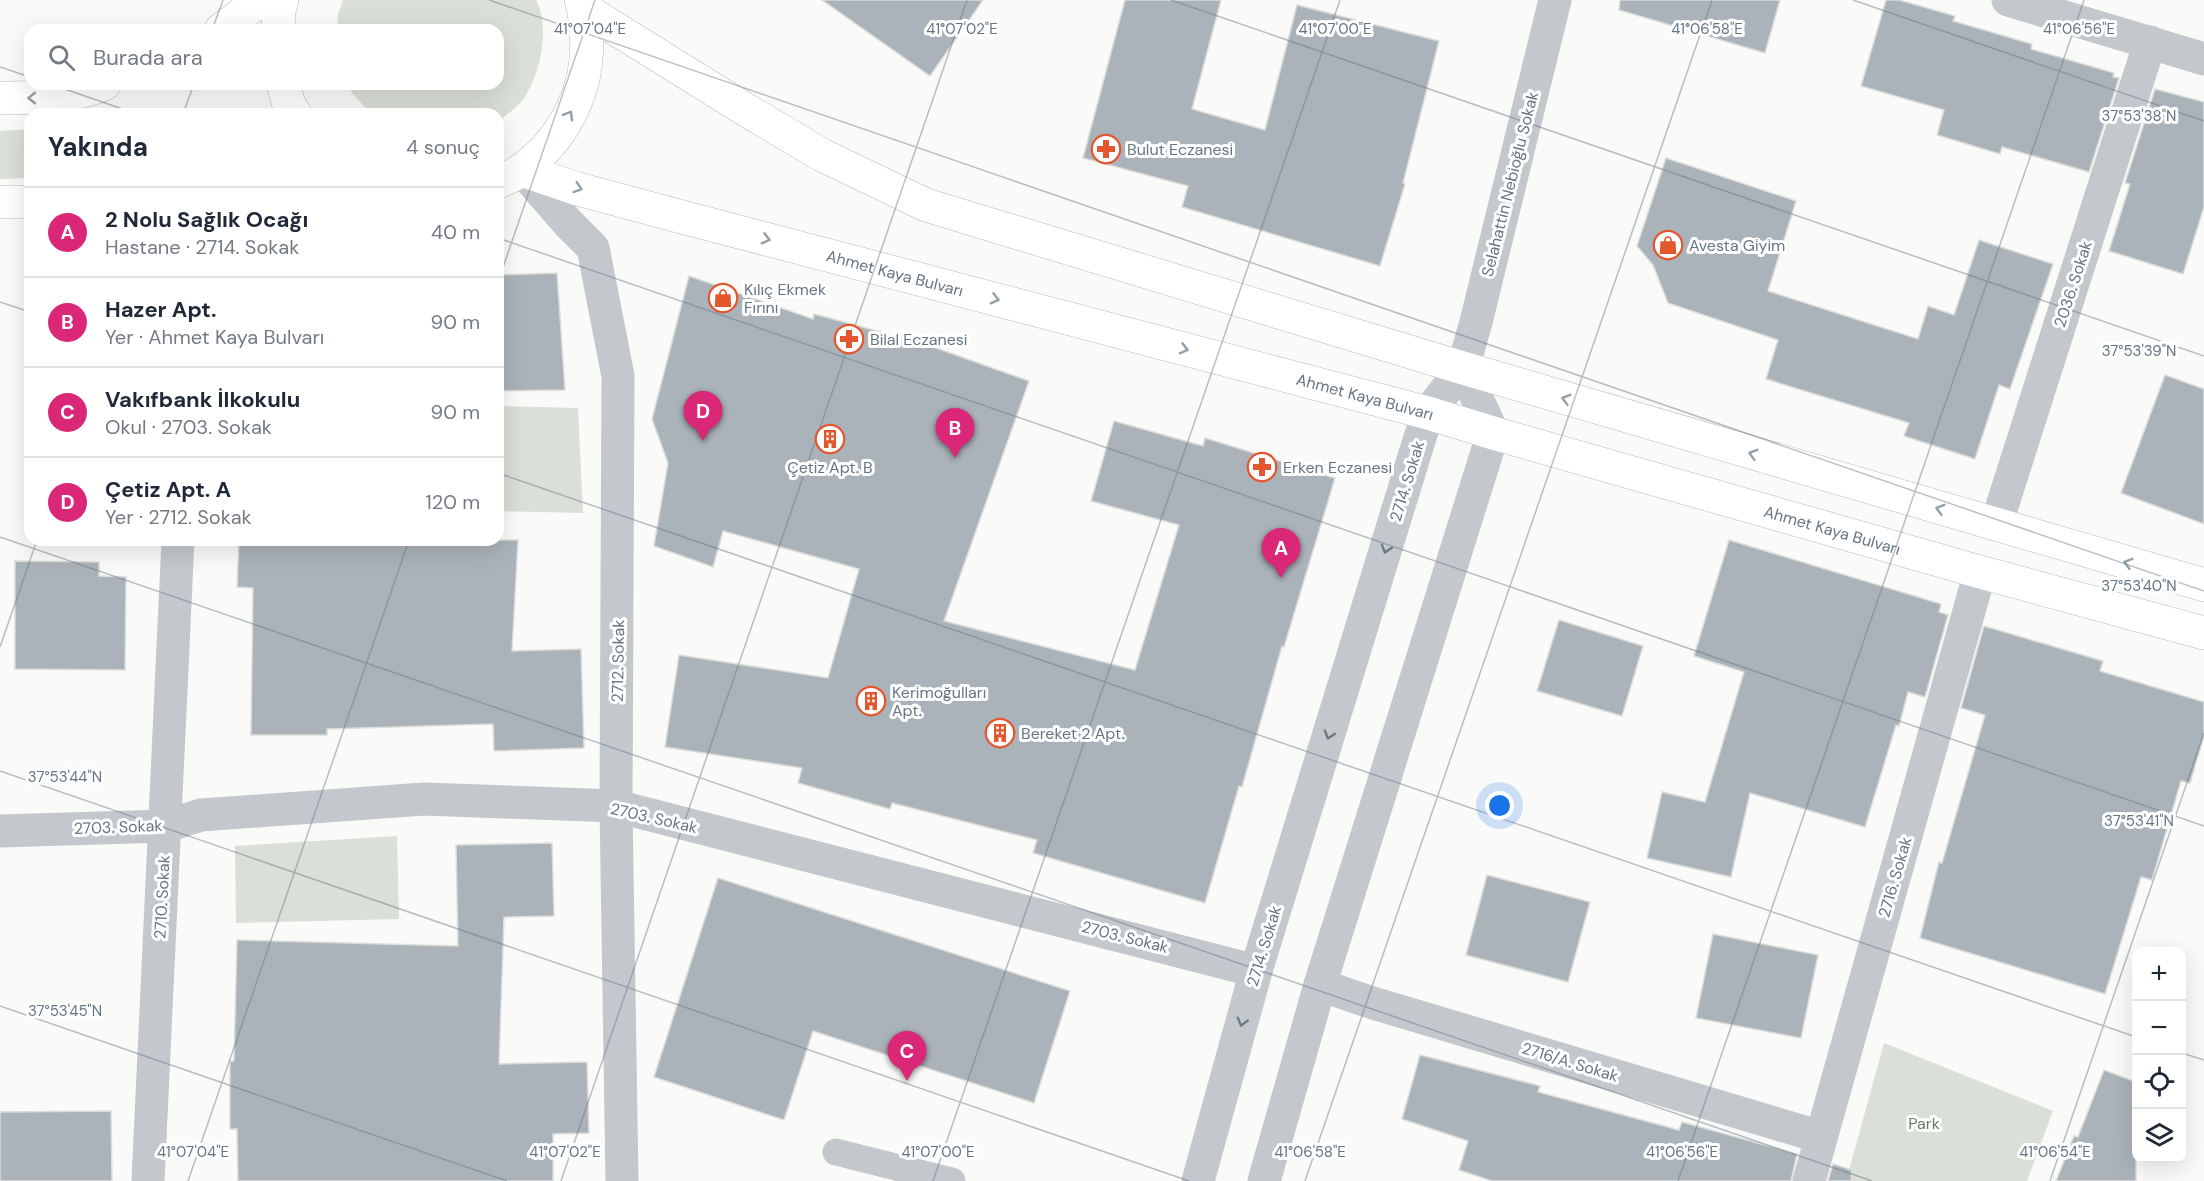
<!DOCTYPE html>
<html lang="tr">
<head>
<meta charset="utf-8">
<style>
	body { margin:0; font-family:"DM Sans",sans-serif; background:#f6f6f7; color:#1f2937 }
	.controls { position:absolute; right:18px; bottom:18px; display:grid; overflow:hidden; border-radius:12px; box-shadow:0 6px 24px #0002 }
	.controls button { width:54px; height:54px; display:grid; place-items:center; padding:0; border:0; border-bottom:2px solid #e0e1e3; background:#fff; color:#1f2937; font:30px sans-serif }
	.you { position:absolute; left:1500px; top:806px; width:21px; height:21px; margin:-15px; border:4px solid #fff; border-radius:50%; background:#1a73e8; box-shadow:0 0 0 9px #1a73e833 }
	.badge { display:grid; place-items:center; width:39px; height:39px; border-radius:50%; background:#db2777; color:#fff; font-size:20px; font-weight:700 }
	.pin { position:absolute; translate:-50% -50px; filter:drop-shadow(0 2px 3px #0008) }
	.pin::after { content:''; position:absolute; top:32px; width:21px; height:18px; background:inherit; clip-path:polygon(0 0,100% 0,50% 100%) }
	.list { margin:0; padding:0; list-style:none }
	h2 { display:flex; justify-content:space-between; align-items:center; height:78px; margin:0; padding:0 24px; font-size:26px }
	h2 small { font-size:20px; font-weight:400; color:#747a83 }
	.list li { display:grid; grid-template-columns:39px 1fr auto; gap:18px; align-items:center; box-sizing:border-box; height:90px; padding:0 24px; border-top:2px solid #e0e1e3 }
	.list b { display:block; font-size:22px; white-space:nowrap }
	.list p { margin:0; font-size:20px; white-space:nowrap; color:#747a83 }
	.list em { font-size:20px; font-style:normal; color:#747a83 }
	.icon { flex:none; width:33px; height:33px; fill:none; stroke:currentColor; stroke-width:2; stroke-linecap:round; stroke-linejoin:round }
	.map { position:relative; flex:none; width:2204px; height:1181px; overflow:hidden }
	.search { position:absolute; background:#fff; box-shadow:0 6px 24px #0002; left:24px; top:24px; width:480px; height:66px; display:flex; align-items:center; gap:15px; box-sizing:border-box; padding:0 21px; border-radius:18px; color:#747a83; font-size:22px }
	.panel { position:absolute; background:#fff; box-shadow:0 6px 24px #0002; left:24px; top:108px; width:480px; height:438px; border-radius:18px }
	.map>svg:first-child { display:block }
	.green { fill:#dadfd7 }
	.building { fill:#aab3b9; stroke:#dcdcda; stroke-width:1.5 }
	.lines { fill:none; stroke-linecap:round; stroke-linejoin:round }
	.secondary-casing { stroke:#b3babf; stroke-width:34 }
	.lane { stroke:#c3c8cc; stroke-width:27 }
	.street { stroke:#c3c8cc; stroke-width:33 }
	.secondary { stroke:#fff; stroke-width:33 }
	.oneway { stroke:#939fa8 }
	.oneway2 { stroke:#6a7a87 }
	.ticks { fill:none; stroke:#657683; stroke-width:1.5; stroke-opacity:0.45 }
	.labels { text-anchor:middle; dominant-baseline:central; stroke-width:6; stroke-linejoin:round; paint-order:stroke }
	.poi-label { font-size:16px; fill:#657683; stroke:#fff; text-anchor:start }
	.street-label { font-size:16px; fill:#657683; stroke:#fff }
	.park-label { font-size:16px; fill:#687a64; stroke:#fff }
	.ticks-label { font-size:15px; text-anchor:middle; fill:#657683; stroke:#fff; stroke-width:6; stroke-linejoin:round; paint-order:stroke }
</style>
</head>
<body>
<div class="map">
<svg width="2204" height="1181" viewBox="0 0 2204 1181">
	<rect width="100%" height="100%" fill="#fafaf8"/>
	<!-- green -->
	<g class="green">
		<path d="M 343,0 L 536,0 C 551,28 540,75 523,100 C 516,108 506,115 498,122 L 498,114 L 371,114 L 352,93 L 348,84 L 498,84 L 498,30 L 337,30 L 338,15 Z"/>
		<polygon points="30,129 30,178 0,179 0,131"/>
		<polygon points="498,406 578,408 583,513 498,511"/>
		<polygon points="397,836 399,919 236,923 235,846"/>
		<polygon points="1884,1043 2053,1111 2027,1181 1846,1181"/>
	</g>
	<!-- building -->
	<g class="building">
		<polygon points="822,0 983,0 930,76"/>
		<polygon points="1125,0 1221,0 1192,109 1265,130 1297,5 1439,41 1403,183 1405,184 1380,266 1182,207 1188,186 1083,158"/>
		<polygon points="1620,0 1780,0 1765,53 1619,10"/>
		<polygon points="1886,0 1899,0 1955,16 1953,21 2032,44 2031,49 2114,73 2113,77 2119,78 2089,172 2002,147 2000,154 1937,135 1944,110 1861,86"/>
		<polygon points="2155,89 2204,102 2204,207 2183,274 2109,251 2130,184 2125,183"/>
		<polygon points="1666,158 1796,201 1768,291 1918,339 1928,306 1954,315 1979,240 2053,264 2010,389 1999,385 1975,459 1904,436 1909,423 1766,379 1778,340 1668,303 1653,265 1637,246"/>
		<polygon points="557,273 565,390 498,391 498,275"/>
		<polygon points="689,276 813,319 814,314 922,343 1029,381 944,621 1135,670 1179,525 1091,501 1114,421 1203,446 1205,438 1335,478 1284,647 1282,646 1242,787 1239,786 1205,903 1033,853 1037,840 892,803 890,809 798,783 802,768 665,747 679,655 828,678 859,569 723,531 713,567 654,546 668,463 652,419"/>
		<polygon points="2165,375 2204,389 2204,524 2121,493"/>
		<polygon points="239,540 518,540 512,651 581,649 584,748 494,751 493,724 327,729 327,735 251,735 253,588 237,587"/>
		<polygon points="1729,540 1941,604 1939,612 1948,615 1925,697 1908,692 1899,726 1896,725 1865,827 1750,793 1731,877 1647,858 1662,792 1705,802 1744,672 1694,656"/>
		<polygon points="15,561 99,562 99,576 126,577 125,670 15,669"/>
		<polygon points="1559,620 1643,646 1622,716 1537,691"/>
		<polygon points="1984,626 2103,661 2100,671 2204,702 2204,736 2190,783 2181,781 2152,880 2141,877 2105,994 1920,938 1939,862 1942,863 1985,715 1961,708"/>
		<polygon points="552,843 554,916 504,917 499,1064 587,1062 589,1133 553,1134 553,1181 238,1181 237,1129 230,1129 230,1061 234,1061 237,940 458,946 456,845"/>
		<polygon points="1487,875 1590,902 1568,982 1466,955"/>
		<polygon points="718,878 1070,991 1034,1103 813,1031 784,1120 654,1077"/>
		<polygon points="1713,934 1818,955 1801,1038 1696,1018"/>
		<polygon points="1420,1055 1540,1086 1538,1092 1679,1130 1682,1122 1797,1154 1791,1181 1492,1181 1459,1170 1468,1141 1402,1119"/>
		<polygon points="2104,1070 2136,1082 2136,1181 2056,1181 2074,1136 2078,1137"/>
		<polygon points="111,1111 112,1181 0,1181 0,1112"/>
		<polygon points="1833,1164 1852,1170 1851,1181 1828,1181"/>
	</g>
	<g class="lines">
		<!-- secondary casing -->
		<g class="secondary-casing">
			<g id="secondary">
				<polyline points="584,9 743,108 822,155 926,205 1463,368 2204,585"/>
				<polyline points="221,30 260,0"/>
				<polyline points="278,30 279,11 282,0"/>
				<polyline points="283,84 289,105 295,114"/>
				<path d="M 0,98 C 35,98 71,98 104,84"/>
				<path id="s1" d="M 522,170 L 578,189 L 682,217 L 1428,413 L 1493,433 L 1980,572 L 2204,633"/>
				<path d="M 498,182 C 506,178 516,175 523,169 C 566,137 591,86 586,32 C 585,21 585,10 581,0"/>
				<polyline points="0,202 30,202"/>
			</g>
		</g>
		<!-- lane -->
		<polyline class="lane" points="836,1152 952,1181"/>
		<!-- street -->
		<g class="street">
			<polyline points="2008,0 2204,59"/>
			<polyline points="522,170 568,223 593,248 618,376 616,806 622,1181"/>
			<polyline points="1996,525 2150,42"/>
			<polyline points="0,831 166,826 201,815 424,799 616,806 1256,971"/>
			<polyline points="1320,985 1373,1003 1821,1137"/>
			<polyline points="148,1181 178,540"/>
			<polyline points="1198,1181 1256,971 1417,447 1428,413 1463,368 1476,322 1555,0"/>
			<polyline points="1264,1181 1320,985 1493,433 1463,368"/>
			<polyline points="1809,1181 1980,572"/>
		</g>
		<!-- secondary -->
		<use href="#secondary" class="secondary"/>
	</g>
	<!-- one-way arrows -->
	<defs><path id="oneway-chevron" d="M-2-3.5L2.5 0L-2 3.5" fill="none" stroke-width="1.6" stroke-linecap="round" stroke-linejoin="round" transform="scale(1.5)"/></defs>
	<g class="oneway">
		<use href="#oneway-chevron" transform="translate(32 98) rotate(179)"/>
		<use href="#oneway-chevron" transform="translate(569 115) rotate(-60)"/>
		<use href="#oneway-chevron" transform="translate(578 188) rotate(17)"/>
		<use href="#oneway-chevron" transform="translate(766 239) rotate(15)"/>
		<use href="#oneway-chevron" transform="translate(995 299) rotate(15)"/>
		<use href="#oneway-chevron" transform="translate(1184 349) rotate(15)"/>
		<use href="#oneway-chevron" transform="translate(1566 399) rotate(-164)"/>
		<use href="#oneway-chevron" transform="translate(1753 454) rotate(-164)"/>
		<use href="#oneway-chevron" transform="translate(1940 509) rotate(-164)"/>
		<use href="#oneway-chevron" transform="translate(2128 563) rotate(-164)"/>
	</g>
	<g class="oneway2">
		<use href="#oneway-chevron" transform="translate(1386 549) rotate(107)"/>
		<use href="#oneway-chevron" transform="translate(1329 735) rotate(107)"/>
		<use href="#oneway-chevron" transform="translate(1242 1022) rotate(106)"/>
	</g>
	<!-- ticks -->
	<path class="ticks" d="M 489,0 L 2204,591M 1171,0 L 2204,356M 1853,0 L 2204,121M 212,30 L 223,0M 0,67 L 30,77M 50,84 L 137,114M 183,114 L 194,84M 498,238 L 2204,826M 498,282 L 595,0M 0,302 L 30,312M 498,473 L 2136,1037M 0,537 L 1872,1181M 0,647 L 37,540M 0,771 L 1189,1181M 0,1006 L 507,1181M 2182,1053 L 2204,1060M 188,1181 L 409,540M 561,1181 L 967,0M 933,1181 L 1340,0M 1305,1181 L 1712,0M 1678,1181 L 2084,0M 2050,1181 L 2204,733"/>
	<!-- icons -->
	<defs>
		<g id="pharmacy-ring" transform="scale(1.5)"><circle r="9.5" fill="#fff" stroke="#e4572e" stroke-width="1.5"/><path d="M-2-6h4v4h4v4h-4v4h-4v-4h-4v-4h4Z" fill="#e4572e"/></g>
		<g id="shop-ring" transform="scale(1.5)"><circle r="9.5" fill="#fff" stroke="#e4572e" stroke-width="1.5"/><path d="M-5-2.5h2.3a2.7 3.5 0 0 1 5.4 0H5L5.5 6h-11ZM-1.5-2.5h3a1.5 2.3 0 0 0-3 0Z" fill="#e4572e"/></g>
		<g id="building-ring" transform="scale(1.5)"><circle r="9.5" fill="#fff" stroke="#e4572e" stroke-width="1.5"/><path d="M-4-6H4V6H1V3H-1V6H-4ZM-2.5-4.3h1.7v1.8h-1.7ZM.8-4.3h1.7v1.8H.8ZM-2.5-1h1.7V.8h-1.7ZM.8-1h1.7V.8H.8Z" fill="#e4572e"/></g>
	</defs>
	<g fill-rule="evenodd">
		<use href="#pharmacy-ring" x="1106" y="149"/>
		<use href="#shop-ring" x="1668" y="245"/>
		<use href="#shop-ring" x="723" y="298"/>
		<use href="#pharmacy-ring" x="849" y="339"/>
		<use href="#building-ring" x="830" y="439"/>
		<use href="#pharmacy-ring" x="1262" y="467"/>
		<use href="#building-ring" x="871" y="701"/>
		<use href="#building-ring" x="1000" y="733"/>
	</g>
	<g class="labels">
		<!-- poi labels -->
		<g class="poi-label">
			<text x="1127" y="149">Bulut Eczanesi</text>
			<text x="1689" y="245">Avesta Giyim</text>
			<text x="744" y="289">Kılıç Ekmek<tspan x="744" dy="18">Fırını</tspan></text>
			<text x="870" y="339">Bilal Eczanesi</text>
			<text x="830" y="467" text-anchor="middle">Çetiz Apt. B</text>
			<text x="1283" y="467">Erken Eczanesi</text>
			<text x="892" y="692">Kerimoğulları<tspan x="892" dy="18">Apt.</tspan></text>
			<text x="1021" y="733">Bereket 2 Apt.</text>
		</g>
		<!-- street labels -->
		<g class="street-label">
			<text transform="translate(1510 184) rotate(-76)">Selahattin Nebioğlu Sokak</text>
			<text stroke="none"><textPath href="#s1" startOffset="387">Ahmet Kaya Bulvarı</textPath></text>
			<text transform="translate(2073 284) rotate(-72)">2036. Sokak</text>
			<text stroke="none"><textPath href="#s1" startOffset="873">Ahmet Kaya Bulvarı</textPath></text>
			<text transform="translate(1407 481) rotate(-73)">2714. Sokak</text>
			<text stroke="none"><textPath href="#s1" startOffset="1359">Ahmet Kaya Bulvarı</textPath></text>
			<text transform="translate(618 661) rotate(-89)">2712. Sokak</text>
			<text transform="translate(654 818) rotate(13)">2703. Sokak</text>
			<text transform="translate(118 827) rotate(-2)">2703. Sokak</text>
			<text transform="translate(1895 877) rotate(-74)">2716. Sokak</text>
			<text transform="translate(162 897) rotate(-87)">2710. Sokak</text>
			<text transform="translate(1125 937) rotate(14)">2703. Sokak</text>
			<text transform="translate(1264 946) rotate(-73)">2714. Sokak</text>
			<text transform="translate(1570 1062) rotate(17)">2716/A. Sokak</text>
		</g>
		<!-- park labels -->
		<g class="park-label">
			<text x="1924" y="1123">Park</text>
		</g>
	</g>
	<g class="ticks-label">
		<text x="1335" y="34">41°07'00"E</text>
		<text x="1707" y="34">41°06'58"E</text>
		<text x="2079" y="34">41°06'56"E</text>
		<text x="590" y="34">41°07'04"E</text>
		<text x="962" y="34">41°07'02"E</text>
		<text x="2139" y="121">37°53'38"N</text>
		<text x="2139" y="356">37°53'39"N</text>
		<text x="2139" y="591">37°53'40"N</text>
		<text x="65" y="782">37°53'44"N</text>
		<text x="2139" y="826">37°53'41"N</text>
		<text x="65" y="1016">37°53'45"N</text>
		<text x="193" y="1157">41°07'04"E</text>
		<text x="565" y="1157">41°07'02"E</text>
		<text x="938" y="1157">41°07'00"E</text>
		<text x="1310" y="1157">41°06'58"E</text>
		<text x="1682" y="1157">41°06'56"E</text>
		<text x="2055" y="1157">41°06'54"E</text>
	</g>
</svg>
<div class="controls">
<button>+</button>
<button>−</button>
<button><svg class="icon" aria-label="locate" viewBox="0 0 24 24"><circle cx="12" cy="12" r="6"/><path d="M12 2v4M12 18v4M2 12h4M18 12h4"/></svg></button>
<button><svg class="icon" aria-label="layers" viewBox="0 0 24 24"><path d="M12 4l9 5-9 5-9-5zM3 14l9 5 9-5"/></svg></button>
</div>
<div class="you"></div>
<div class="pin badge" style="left:1281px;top:578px">A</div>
<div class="pin badge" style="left:955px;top:458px">B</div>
<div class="pin badge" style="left:907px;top:1081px">C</div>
<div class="pin badge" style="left:703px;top:441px">D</div>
<div class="search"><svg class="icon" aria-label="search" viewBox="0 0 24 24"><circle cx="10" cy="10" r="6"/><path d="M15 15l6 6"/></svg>Burada ara</div>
<section class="panel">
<h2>Yakında<small>4 sonuç</small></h2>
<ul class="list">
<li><span class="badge">A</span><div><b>2 Nolu Sağlık Ocağı</b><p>Hastane · 2714. Sokak</p></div><em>40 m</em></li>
<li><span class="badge">B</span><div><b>Hazer Apt.</b><p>Yer · Ahmet Kaya Bulvarı</p></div><em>90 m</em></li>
<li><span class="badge">C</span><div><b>Vakıfbank İlkokulu</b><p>Okul · 2703. Sokak</p></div><em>90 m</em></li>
<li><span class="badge">D</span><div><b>Çetiz Apt. A</b><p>Yer · 2712. Sokak</p></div><em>120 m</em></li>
</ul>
</section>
</div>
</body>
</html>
